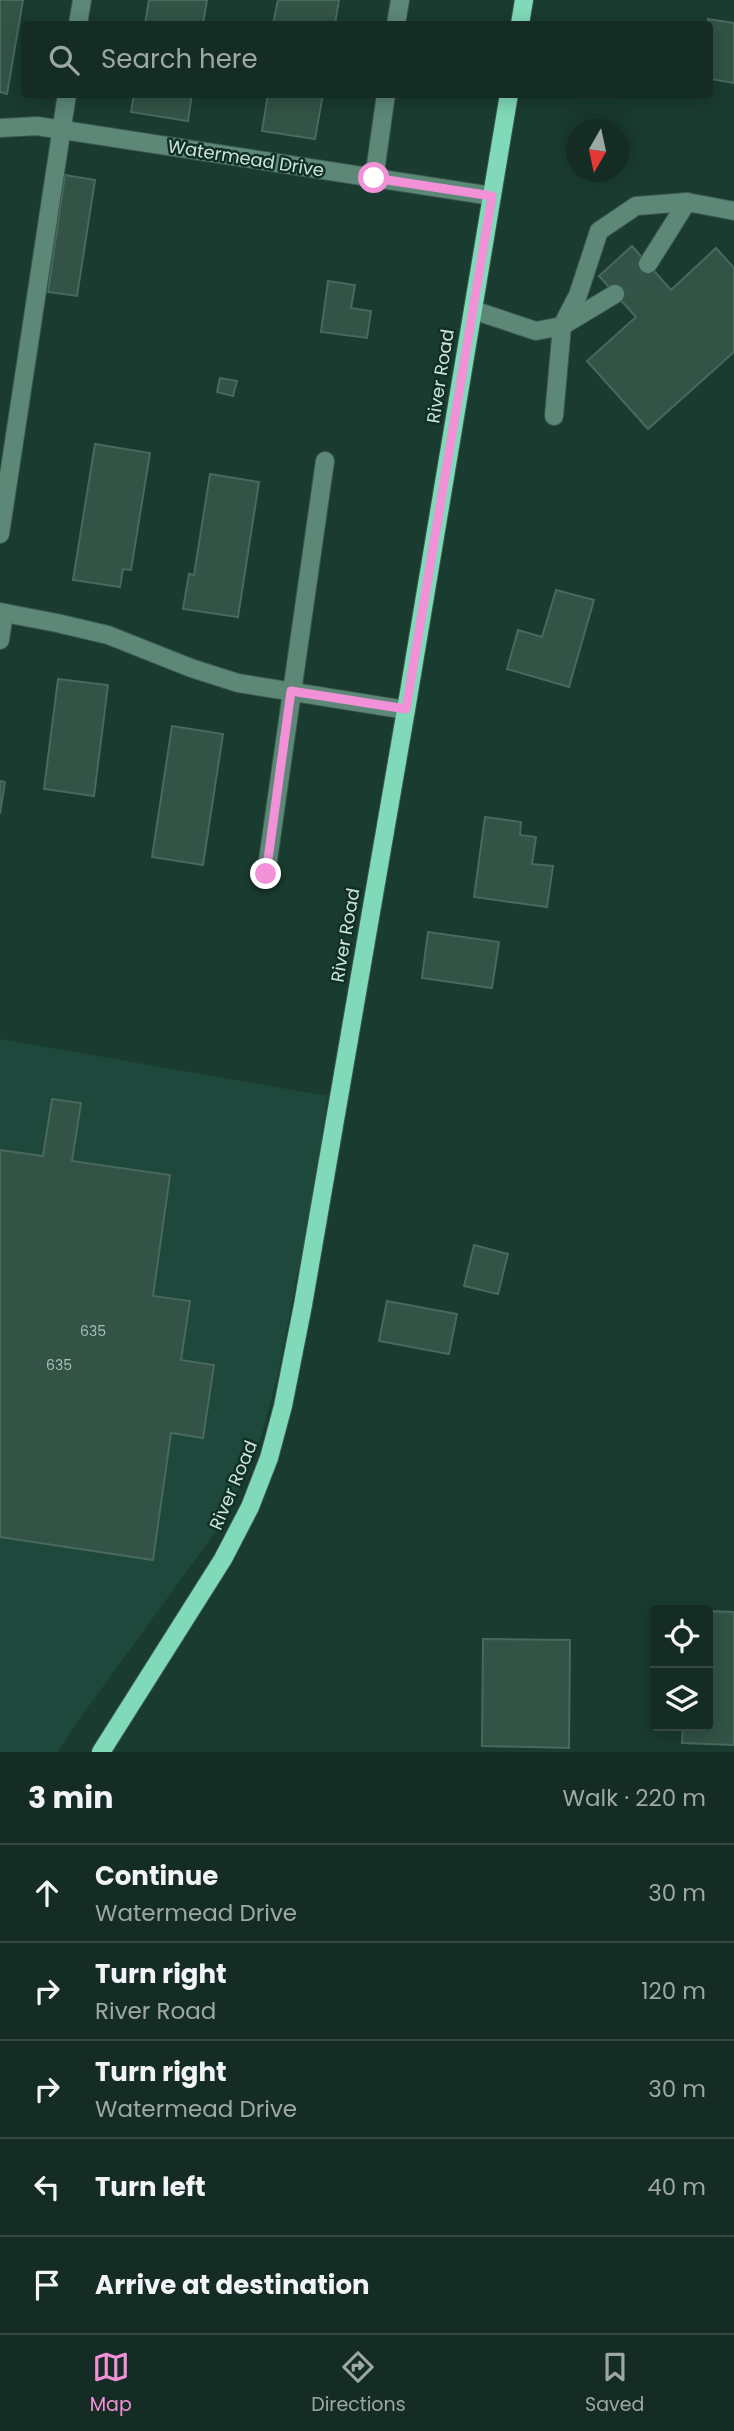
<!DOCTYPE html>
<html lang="en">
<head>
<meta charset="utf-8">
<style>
	body { margin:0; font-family:Poppins,sans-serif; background:#1d342b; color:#f1f3f6 }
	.controls { position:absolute; right:21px; bottom:21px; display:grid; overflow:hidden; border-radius:7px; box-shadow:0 4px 18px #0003 }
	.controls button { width:63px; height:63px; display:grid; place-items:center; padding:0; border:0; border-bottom:2px solid #334841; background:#142c23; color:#f1f3f6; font:35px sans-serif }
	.compass { position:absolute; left:566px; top:119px; width:63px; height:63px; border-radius:50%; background:#142c23; box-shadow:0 4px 18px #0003; rotate:189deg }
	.stop { position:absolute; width:21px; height:21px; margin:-16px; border:5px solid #f291d7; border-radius:50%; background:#fff }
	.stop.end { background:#f291d7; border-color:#fff; box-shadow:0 2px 7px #0008 }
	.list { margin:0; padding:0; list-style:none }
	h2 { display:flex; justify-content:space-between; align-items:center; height:91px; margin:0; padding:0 28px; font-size:30px }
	h2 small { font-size:23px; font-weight:400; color:#9da7a6 }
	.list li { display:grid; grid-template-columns:46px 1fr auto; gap:21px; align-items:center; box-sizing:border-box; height:98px; padding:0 28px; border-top:2px solid #334841 }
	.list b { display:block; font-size:26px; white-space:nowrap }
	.list p { margin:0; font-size:23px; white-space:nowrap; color:#9da7a6 }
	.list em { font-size:23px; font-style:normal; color:#9da7a6 }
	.icon { flex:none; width:38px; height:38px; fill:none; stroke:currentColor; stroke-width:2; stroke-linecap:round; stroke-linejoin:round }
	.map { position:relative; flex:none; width:734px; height:1752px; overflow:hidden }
	.search { position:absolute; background:#142c23; box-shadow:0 4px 18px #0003; left:21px; right:21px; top:21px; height:77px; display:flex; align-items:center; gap:18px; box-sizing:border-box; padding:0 24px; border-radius:7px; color:#9da7a6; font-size:26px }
	.sheet { height:581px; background:#142c23 }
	nav { display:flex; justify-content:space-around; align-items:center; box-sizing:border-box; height:98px; border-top:2px solid #334841; background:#142c23; font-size:19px; color:#9da7a6 }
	nav a { display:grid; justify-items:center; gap:4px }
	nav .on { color:#f291d7 }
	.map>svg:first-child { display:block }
	.built { fill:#1e483b }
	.building { fill:#325346; stroke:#48695c; stroke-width:2 }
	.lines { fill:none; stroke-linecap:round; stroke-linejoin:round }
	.minor-tunnel { stroke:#355449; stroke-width:18; stroke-dasharray:18 9; stroke-linecap:butt }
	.minor-casing { stroke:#3b594e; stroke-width:20 }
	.major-casing { stroke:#3b594e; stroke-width:20 }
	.minor { stroke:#5d8776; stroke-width:18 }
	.major { stroke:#80d9b8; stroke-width:18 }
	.route { stroke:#f291d7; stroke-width:9 }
	.labels { text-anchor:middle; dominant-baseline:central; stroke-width:5; stroke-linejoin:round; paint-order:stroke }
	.number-label { font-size:14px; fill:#a8beb5 }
	.street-label { font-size:18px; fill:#d0e2da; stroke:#0f3125 }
</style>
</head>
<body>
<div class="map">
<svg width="734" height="1752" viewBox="0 0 734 1752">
	<rect width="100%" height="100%" fill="#1a3b2f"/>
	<!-- built -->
	<polygon class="built" points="0,1039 328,1096 314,1190 278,1374 262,1434 246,1474 214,1534 78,1721 58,1752 0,1752"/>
	<!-- building -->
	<g class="building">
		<polygon points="0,0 23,0 7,94 0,92"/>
		<polygon points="149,0 207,0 203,24 145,24"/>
		<polygon points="278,0 339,0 335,24 273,24"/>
		<polygon points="708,19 734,23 734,83 710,79"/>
		<polygon points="134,94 192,94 188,121 131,112"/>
		<polygon points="268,94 323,94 315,139 262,131"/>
		<polygon points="65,175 95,180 77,296 48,292"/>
		<polygon points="632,246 671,290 716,248 734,268 734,352 648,429 587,361 636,317 599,276"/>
		<polygon points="328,281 355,285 351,308 371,311 367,338 321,332"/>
		<polygon points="220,378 237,381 233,396 217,392"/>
		<polygon points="95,444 150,453 131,570 123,569 120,587 73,580"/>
		<polygon points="210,474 259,482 238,617 183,609 189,574 194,575"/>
		<polygon points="556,590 594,600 569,687 507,669 518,630 542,637"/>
		<polygon points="58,679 108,685 94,796 44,789"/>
		<polygon points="172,726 223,734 203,865 152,857"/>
		<polygon points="0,781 5,782 0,814"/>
		<polygon points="485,817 521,822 520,835 536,837 532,864 553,866 547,907 474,897"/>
		<polygon points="428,932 499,942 492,988 422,978"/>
		<polygon points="52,1099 81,1103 72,1161 170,1175 153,1296 190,1301 181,1360 214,1365 203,1438 171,1433 153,1560 0,1537 0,1150 43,1156"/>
		<polygon points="474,1245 508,1254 498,1294 464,1286"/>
		<polygon points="387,1301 457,1314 449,1354 379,1341"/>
		<polygon points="708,1611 734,1612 734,1745 682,1743 683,1726 708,1726"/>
		<polygon points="483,1639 570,1640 569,1748 482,1746"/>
	</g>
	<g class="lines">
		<!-- minor-tunnel -->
		<polyline class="minor-tunnel" points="615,294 648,264"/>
		<!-- minor casing -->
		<g class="minor-casing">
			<g id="minor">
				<polyline points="78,24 82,0"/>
				<polyline points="396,24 400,0"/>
				<polyline points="0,128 37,126 492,196"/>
				<polyline points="374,179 386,94"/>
				<polyline points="648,264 687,202"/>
				<polyline points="473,310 536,331 562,326 578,295 599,231 636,206 687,202 734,211"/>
				<polyline points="554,416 562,326 615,294"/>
				<polyline points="0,534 67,94"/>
				<polyline points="0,612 57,623 108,635 191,668 238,683 406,710"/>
				<polyline points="0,640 4,613"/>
				<polyline points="266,874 325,461"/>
			</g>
		</g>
		<!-- major casing -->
		<g class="major-casing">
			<g id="major">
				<polyline points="520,24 524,0"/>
				<polyline points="101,1752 223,1559 250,1507 269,1458 283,1406 303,1305 406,710 509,94"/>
			</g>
		</g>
		<!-- minor -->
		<use href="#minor" class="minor"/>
		<!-- major -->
		<use href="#major" class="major"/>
	</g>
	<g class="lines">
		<!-- route -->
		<polyline class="route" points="266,874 291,691 406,709 492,196 374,178"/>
	</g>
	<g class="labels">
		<!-- number labels -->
		<g class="number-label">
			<text x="93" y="1331">635</text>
			<text x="59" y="1365">635</text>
		</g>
		<!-- street labels -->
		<g class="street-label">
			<text transform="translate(246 158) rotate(9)">Watermead Drive</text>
			<text transform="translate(440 376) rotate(-81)">River Road</text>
			<text transform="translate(345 935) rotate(-80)">River Road</text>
			<text transform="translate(233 1485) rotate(-67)">River Road</text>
		</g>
	</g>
</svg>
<div class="controls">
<button><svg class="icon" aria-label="locate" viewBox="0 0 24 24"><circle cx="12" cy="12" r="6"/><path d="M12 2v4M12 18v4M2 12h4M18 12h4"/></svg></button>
<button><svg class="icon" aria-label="layers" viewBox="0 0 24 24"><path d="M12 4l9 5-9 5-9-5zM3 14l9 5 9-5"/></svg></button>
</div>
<svg class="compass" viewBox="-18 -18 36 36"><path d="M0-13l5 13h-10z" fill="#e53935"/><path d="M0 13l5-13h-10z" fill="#9da7a6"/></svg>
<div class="stop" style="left:374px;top:178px"></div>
<div class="stop end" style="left:266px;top:874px"></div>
<div class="search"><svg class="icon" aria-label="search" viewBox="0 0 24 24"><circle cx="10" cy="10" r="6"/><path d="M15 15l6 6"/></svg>Search here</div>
</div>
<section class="sheet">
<h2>3 min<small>Walk · 220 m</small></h2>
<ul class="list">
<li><svg class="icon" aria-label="ahead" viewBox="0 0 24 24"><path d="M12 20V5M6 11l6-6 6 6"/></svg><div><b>Continue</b><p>Watermead Drive</p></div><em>30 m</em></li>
<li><svg class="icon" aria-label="right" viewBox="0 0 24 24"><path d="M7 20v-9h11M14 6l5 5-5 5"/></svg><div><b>Turn right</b><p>River Road</p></div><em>120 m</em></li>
<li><svg class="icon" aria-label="right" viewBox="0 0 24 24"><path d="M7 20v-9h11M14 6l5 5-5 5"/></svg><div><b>Turn right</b><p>Watermead Drive</p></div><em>30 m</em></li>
<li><svg class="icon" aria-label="left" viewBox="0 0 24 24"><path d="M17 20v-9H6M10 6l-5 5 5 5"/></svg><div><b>Turn left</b></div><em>40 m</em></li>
<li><svg class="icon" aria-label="arrive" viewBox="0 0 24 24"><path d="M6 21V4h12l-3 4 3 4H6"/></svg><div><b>Arrive at destination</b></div></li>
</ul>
</section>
<nav>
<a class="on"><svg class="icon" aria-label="map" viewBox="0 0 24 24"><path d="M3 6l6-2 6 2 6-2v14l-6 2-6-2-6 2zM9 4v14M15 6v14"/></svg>Map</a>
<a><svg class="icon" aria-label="directions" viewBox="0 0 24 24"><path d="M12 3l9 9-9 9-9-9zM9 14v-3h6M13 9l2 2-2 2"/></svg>Directions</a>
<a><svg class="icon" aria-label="saved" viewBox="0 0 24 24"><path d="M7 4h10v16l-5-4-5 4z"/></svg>Saved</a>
</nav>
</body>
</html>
